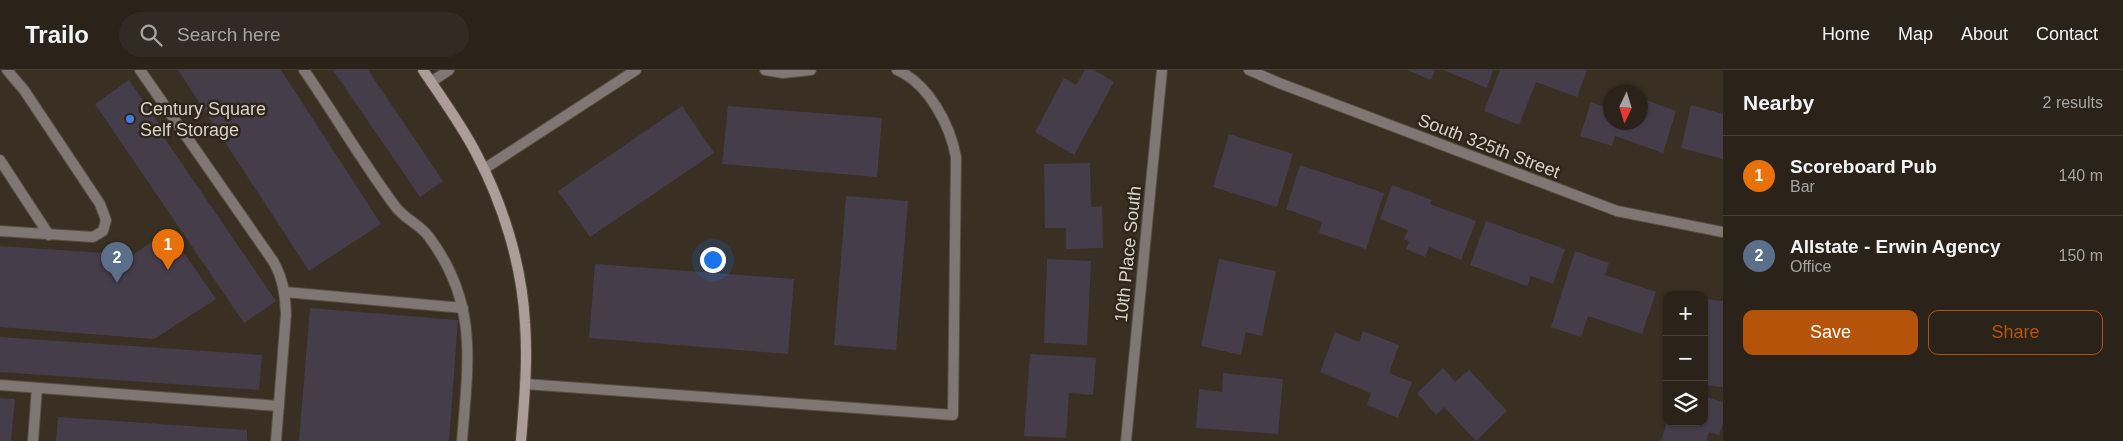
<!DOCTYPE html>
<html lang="en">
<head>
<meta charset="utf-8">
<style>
	body { margin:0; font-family:Helvetica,sans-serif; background:#332b23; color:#f1f3f6 }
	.controls { position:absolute; right:15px; bottom:15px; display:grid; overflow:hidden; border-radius:10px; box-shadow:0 1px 4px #0004 }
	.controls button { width:45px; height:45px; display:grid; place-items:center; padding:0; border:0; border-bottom:1px solid #474039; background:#2b231a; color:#f1f3f6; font:25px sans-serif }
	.compass { position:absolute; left:1603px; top:15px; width:45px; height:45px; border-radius:50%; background:#2b231a; box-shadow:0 1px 4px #0004; rotate:184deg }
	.you { position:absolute; left:712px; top:189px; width:18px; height:18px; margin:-12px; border:4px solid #fff; border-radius:50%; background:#1a73e8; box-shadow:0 0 0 8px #1a73e833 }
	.badge { display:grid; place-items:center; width:32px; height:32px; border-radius:50%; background:#b45309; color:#fff; font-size:16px; font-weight:700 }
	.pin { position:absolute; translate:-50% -41px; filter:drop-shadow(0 1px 2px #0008) }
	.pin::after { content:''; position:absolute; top:26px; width:18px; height:15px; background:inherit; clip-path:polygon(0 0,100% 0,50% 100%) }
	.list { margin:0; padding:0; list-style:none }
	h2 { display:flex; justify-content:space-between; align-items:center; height:65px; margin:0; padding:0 20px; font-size:21px }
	h2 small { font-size:16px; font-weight:400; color:#a6a4a2 }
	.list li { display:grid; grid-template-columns:32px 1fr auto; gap:15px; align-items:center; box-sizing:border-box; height:80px; padding:0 20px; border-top:1px solid #474039 }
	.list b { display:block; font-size:19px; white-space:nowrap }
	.list p { margin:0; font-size:16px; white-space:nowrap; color:#a6a4a2 }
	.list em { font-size:16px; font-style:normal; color:#a6a4a2 }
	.actions { display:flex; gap:10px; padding:15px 20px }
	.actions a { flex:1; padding:11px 0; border:1px solid #b45309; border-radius:10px; text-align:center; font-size:18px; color:#b45309 }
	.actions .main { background:#b45309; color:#fff }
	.icon { flex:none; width:28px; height:28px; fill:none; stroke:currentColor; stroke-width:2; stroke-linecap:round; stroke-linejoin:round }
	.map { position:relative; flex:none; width:1723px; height:371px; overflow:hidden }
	header { display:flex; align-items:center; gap:30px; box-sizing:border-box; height:70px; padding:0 25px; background:#2b231a; border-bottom:1px solid #474039 }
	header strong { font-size:24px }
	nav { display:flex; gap:28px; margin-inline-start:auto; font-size:18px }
	.search { width:350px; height:45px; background:#332b23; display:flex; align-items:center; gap:12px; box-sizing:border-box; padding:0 18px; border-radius:28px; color:#a6a4a2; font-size:19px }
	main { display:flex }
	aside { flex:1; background:#2b231a }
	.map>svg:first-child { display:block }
	.building { fill:#463d4b }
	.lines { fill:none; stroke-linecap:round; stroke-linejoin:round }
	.lane-casing { stroke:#564c40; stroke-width:12 }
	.street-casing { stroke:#564c40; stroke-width:12 }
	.secondary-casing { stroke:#564c40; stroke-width:12 }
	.lane { stroke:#807673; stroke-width:10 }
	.street { stroke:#807673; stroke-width:10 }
	.secondary { stroke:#ac9d99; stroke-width:10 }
	.shop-dot { fill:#3f7fe0; stroke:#2f2518; stroke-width:2 }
	.labels { text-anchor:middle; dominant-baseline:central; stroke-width:5; stroke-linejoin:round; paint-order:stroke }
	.poi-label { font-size:18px; fill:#d8d2c9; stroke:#2f2518; text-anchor:start }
	.street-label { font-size:18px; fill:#d8d2c9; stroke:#2f2518 }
</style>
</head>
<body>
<header>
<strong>Trailo</strong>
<div class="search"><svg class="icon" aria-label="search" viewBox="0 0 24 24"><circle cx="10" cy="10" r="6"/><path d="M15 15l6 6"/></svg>Search here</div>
<nav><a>Home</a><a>Map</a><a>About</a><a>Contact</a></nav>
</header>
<main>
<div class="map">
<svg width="1723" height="371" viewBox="0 0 1723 371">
	<rect width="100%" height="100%" fill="#392f22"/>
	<!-- building -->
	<g class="building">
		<polygon points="178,0 281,0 381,154 309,201"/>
		<polygon points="333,0 368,0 443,111 420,127"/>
		<polygon points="1085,0 1094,0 1114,12 1074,85 1035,62 1064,8 1076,15"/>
		<polygon points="1407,0 1435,0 1431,10"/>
		<polygon points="1443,0 1493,0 1487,18"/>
		<polygon points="1500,0 1587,0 1577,27 1536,12 1519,55 1484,41"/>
		<polygon points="129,10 166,64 163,66 276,231 244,253 95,34"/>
		<polygon points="1640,28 1676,41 1663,83 1615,66 1612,76 1580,66 1591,32 1610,39 1610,52 1640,52"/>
		<polygon points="1691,35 1723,44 1723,89 1681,78"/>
		<polygon points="682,36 714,83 590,167 558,121"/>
		<polygon points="728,36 882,48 877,107 722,94"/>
		<polygon points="1229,64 1293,84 1277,137 1213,117"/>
		<polygon points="1090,93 1091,137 1102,136 1103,178 1066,179 1066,158 1045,158 1044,94"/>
		<polygon points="1300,95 1384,123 1366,179 1319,163 1322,152 1286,139"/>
		<polygon points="1392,115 1432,130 1430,134 1476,151 1461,190 1429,177 1425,187 1406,179 1409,172 1404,169 1408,160 1380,149"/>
		<polygon points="846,126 908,131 896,280 834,275"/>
		<polygon points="1486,151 1565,179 1553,214 1531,206 1527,216 1470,195"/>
		<polygon points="168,160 216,229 154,269 0,257 0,176 133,185"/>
		<polygon points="1575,181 1609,193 1605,205 1656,222 1642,264 1588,246 1581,267 1551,257"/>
		<polygon points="1047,189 1091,191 1087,275 1044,273"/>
		<polygon points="1219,189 1276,201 1262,266 1246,262 1241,285 1201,276"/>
		<polygon points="595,194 794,209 788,284 589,268"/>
		<polygon points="1704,229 1723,231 1723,317 1704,315"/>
		<polygon points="310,238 458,250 449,371 299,371"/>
		<polygon points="1363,261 1399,275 1389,303 1412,312 1398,348 1367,335 1371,323 1320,302 1335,262 1359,272"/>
		<polygon points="0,267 262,285 259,320 0,302"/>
		<polygon points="1030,284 1096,288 1093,325 1069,323 1066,368 1024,366"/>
		<polygon points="1443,298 1455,312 1469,300 1507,341 1476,371 1444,337 1436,345 1417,323"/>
		<polygon points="1223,303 1283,309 1278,364 1196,358 1199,319 1222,322"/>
		<polygon points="1704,326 1723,332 1723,353 1719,365 1709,362 1706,371 1661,371 1667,352 1704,352"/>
		<polygon points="0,328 15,329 11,371 0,371"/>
		<polygon points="58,347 247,360 247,371 56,371"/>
	</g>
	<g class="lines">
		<!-- lane casing -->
		<g class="lane-casing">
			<g id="lane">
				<path d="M 140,0 L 273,191 C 283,208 285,224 286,244 L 276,371"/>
				<path d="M 304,0 C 335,45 363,93 395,136 C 404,149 420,154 429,167 C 479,234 468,293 462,371"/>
				<polyline points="765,0 783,3 811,0"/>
				<polyline points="431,12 449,0"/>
				<polyline points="0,90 49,165"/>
				<polyline points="484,99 636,0"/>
				<polyline points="0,161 93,167 103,161 106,150 100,134 24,20 7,0"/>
				<polyline points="285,222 463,238"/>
				<path d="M 525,314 L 953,345 L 956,87 C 950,55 929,14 897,0"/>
				<polyline points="0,315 279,336"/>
				<polyline points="33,371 37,318"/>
			</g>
		</g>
		<!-- street casing -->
		<g class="street-casing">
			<g id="street">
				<polyline points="1249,0 1279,13 1617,141 1723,162"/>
				<polyline points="1126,371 1162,0"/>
			</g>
		</g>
		<!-- secondary casing -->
		<g class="secondary-casing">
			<path id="secondary" d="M 423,0 C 441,27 461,54 476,83 C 503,134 522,195 525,253 C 528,293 524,332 521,371"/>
		</g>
		<!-- lane -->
		<use href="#lane" class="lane"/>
		<!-- street -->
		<use href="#street" class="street"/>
		<!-- secondary -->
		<use href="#secondary" class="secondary"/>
	</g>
	<!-- markers -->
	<circle class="shop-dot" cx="130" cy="49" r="5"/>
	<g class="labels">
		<!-- poi labels -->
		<g class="poi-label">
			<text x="140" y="39">Century Square<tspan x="140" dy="21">Self Storage</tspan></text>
		</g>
		<!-- street labels -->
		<g class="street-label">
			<text transform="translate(1489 76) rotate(21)">South 325th Street</text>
			<text transform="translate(1128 184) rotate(-84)">10th Place South</text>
		</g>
	</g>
</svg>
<div class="controls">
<button>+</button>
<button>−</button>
<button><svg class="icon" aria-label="layers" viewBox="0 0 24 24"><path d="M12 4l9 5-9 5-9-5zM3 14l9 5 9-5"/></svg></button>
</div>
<svg class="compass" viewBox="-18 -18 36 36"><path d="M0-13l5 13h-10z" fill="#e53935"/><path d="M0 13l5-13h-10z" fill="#a6a4a2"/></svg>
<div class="you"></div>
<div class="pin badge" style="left:168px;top:200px;background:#e8710a">1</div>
<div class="pin badge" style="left:117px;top:213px;background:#5c6f8a">2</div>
</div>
<aside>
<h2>Nearby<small>2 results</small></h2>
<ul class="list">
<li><span class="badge" style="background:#e8710a">1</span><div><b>Scoreboard Pub</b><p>Bar</p></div><em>140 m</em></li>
<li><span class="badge" style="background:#5c6f8a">2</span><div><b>Allstate - Erwin Agency</b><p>Office</p></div><em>150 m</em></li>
</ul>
<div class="actions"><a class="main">Save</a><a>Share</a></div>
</aside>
</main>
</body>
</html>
